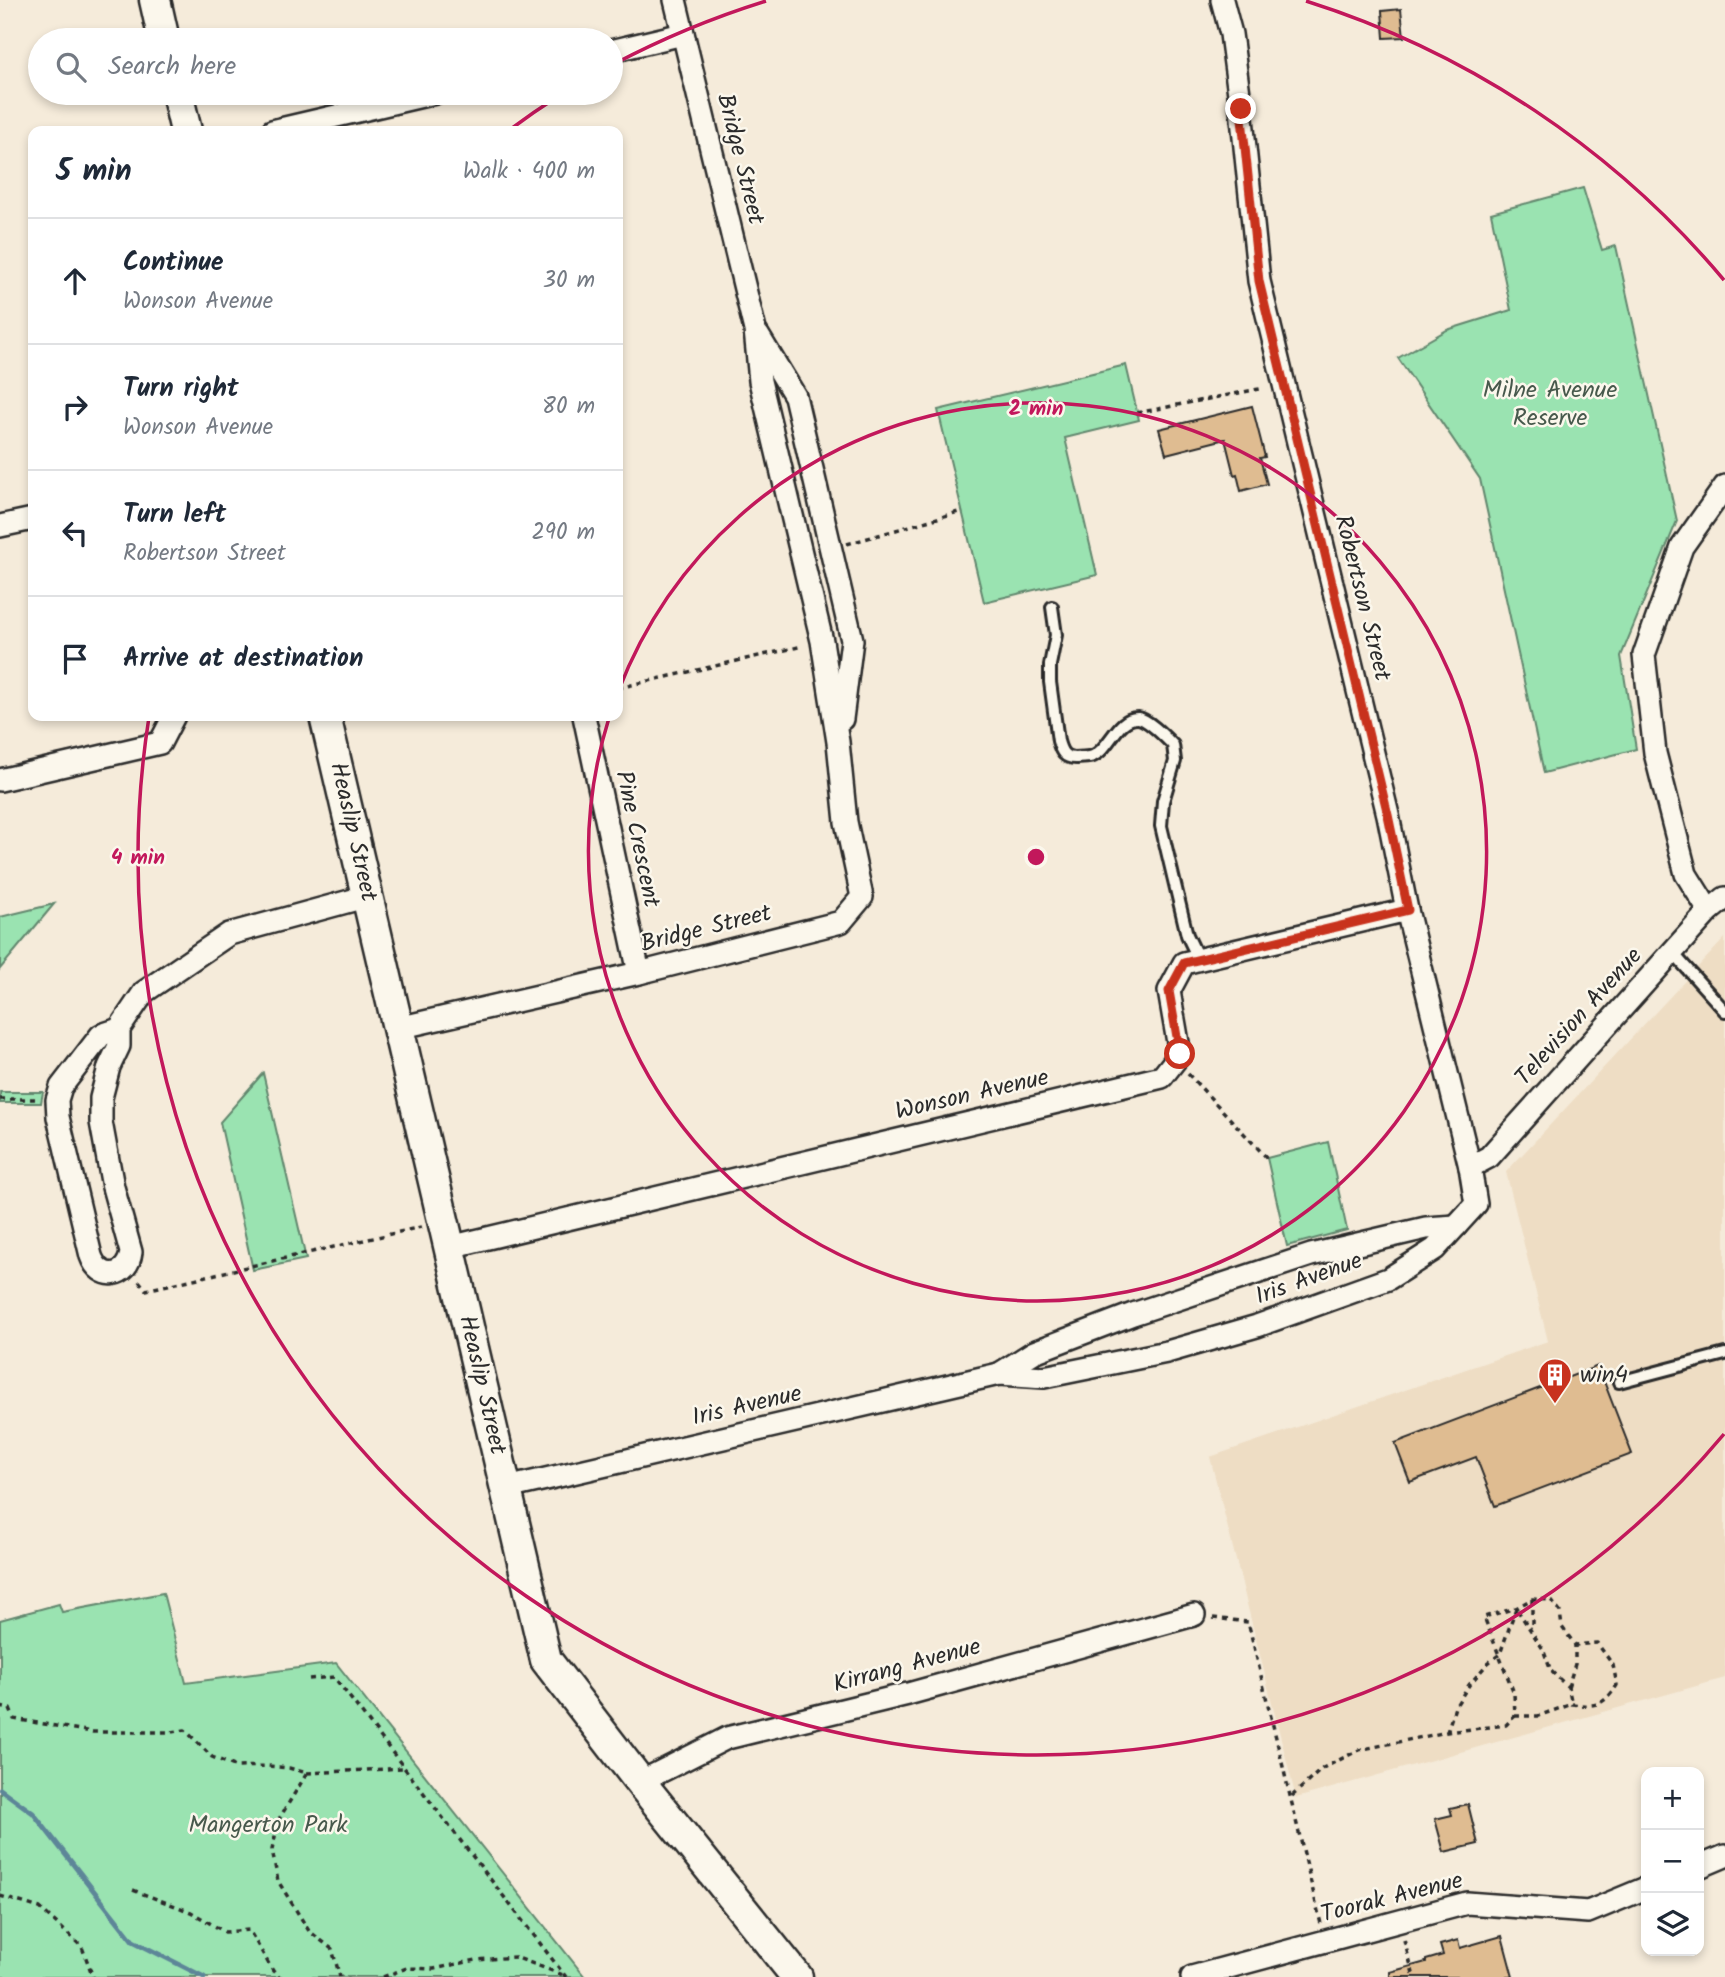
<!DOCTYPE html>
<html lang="en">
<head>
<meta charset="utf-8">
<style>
	body { margin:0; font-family:Kalam,sans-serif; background:#f6f6f7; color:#1f2937 }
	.controls { position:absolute; right:21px; bottom:21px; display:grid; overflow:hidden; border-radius:14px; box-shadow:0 4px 10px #0003 }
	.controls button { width:63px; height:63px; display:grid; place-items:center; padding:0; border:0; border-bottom:2px solid #e0e1e3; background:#fff; color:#1f2937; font:35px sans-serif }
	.stop { position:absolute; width:21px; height:21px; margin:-16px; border:5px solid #c8321e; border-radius:50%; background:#fff }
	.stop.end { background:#c8321e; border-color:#fff; box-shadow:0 2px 7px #0008 }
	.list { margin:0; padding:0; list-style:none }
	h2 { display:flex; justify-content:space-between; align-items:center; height:91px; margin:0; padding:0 28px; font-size:30px }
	h2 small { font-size:23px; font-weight:400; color:#747a83 }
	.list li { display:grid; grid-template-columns:46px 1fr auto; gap:21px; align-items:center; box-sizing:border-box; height:126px; padding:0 28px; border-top:2px solid #e0e1e3 }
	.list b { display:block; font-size:26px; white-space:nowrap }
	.list p { margin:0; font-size:23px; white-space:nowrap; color:#747a83 }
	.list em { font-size:23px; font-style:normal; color:#747a83 }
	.icon { flex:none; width:38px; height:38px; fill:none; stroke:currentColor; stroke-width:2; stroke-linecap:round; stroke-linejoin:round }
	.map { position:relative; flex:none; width:1725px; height:1977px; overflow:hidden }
	.search { position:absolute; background:#fff; box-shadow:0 4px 10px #0003; left:28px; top:28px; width:595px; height:77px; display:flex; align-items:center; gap:18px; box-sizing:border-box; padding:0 24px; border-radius:38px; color:#747a83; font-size:26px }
	.panel { position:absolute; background:#fff; box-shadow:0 4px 10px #0003; left:28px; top:126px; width:595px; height:595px; border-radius:14px }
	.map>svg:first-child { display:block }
	.built { fill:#eeddc4 }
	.green { fill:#9ae3b1; stroke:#62876e; stroke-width:2 }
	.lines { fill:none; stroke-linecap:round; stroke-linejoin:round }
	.stream { stroke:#5d8698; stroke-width:5 }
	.building { fill:#dfbc91; stroke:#2b2b2b; stroke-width:2 }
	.lane-casing { stroke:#2b2b2b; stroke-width:16 }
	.street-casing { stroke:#2b2b2b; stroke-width:26 }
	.secondary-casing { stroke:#2b2b2b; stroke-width:35 }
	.path { stroke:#2b2b2b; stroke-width:3.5; stroke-dasharray:5 5; stroke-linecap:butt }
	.lane { stroke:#fbf7ec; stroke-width:10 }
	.street { stroke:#fbf7ec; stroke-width:21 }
	.secondary { stroke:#fbf7ec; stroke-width:30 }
	.route { stroke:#c8321e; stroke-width:9 }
	.ring { fill:none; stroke:#c2185b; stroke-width:3.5 }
	.labels { text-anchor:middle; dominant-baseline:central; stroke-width:5; stroke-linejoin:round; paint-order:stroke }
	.street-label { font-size:24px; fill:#2b2b2b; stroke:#fbf7ec }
	.park-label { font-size:24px; fill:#47594c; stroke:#fbf7ec }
	.poi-label { font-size:24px; fill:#2b2b2b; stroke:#fbf7ec; text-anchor:start }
	.centre { fill:#c2185b; stroke:#fbf7ec; stroke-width:3.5 }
	.ring-label { font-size:21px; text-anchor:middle; font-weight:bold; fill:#c2185b; stroke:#fbf7ec; stroke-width:5; stroke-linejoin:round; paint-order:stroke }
</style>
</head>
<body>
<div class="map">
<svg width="1725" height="1977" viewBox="0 0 1725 1977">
	<rect width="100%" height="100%" fill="#f5ebda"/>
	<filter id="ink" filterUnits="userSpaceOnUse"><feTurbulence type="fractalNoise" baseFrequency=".0143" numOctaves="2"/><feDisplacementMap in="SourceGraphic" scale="14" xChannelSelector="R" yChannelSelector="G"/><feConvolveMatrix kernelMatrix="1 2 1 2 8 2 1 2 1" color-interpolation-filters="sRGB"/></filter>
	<g filter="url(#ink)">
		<!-- built -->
		<polygon class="built" points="1725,938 1725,1678 1296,1798 1210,1457 1548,1341 1506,1172"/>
		<!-- green -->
		<g class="green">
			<polygon points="1583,188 1602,250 1616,246 1677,521 1621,656 1636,749 1544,773 1480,479 1398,358 1447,330 1511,310 1491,213"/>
			<polygon points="1126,365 1139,420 1065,438 1097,575 984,602 938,410"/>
			<polygon points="54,904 0,969 0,917"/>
			<polygon points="263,1073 306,1259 253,1270 220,1122"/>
			<polygon points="0,1092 43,1092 41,1103 0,1103"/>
			<polygon points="1328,1142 1347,1230 1287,1246 1267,1158"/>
			<polygon points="163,1593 186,1683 336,1663 585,1977 0,1977 0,1620 59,1604 62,1612"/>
		</g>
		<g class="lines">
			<!-- stream -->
			<polyline class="stream" points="0,1789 33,1813 133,1941 204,1977"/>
		</g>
		<!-- building -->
		<g class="building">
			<polygon points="1401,9 1404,37 1384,38 1382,11"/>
			<polygon points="1252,406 1265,457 1260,458 1267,484 1241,491 1237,474 1234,475 1225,439 1166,454 1159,429"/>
			<polygon points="1598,1366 1632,1454 1495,1506 1476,1457 1410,1482 1395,1443"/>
			<polygon points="1468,1804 1478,1844 1444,1852 1435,1819 1452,1815 1450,1808"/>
			<polygon points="1502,1936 1513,1977 1390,1977 1390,1972 1426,1962 1426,1960 1443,1955 1440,1945 1458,1940 1460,1948"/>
		</g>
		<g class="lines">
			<!-- lane casing -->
			<g class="lane-casing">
				<g id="lane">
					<path d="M 1052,607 L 1056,635 L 1050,665 L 1050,682 L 1058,741 C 1061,752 1064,758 1076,758 C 1082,757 1088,758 1093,756 C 1110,749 1117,717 1138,718 C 1148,719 1166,738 1173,745 L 1175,761 L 1163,801 L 1161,826 L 1187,935 L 1199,960"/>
					<polyline points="1672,952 1725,1011"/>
					<polyline points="1619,1382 1725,1354"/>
				</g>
			</g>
			<!-- street casing -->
			<g class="street-casing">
				<g id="street">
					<polyline points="611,51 683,34"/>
					<polyline points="272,131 435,93"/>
					<polyline points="758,335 795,396 852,640 842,719"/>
					<polyline points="0,526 33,519"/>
					<polyline points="584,716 639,973"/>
					<polyline points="0,780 160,743 174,716"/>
					<polyline points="1709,911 1686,874 1655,753 1644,655 1682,547 1725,486"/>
					<polyline points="398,1028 639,973 841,922 862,897 846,822 838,742 822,641 760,381 755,330 675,0"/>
					<path d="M 119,1029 L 101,1035 L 61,1087 L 57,1100 L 58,1117 L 91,1256 C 100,1282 128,1278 131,1252 L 113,1187 L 101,1122 L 101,1098 L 109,1067 L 119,1046 L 119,1029 L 144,992 L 229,934 L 368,896"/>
					<polyline points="1470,1167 1489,1157 1709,911 1725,898"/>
					<polyline points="450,1247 1162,1077 1180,1054 1169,991 1184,963 1407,910"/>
					<polyline points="999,1374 1034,1352 1133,1314 1311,1255 1426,1228 1456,1226"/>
					<polyline points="507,1488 999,1374 1044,1377 1167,1352 1257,1326 1388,1279 1435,1249 1476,1204 1470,1167 1407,910 1388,815 1259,281 1241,109 1231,34 1222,0"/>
					<polyline points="640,1782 727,1738 908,1694 1194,1615"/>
					<polyline points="1699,1867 1725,1856"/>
					<polyline points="1192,1977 1467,1903 1588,1912 1646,1888"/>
				</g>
			</g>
			<!-- secondary casing -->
			<g class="secondary-casing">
				<g id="secondary">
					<polyline points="155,0 164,40"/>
					<polyline points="177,93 186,131"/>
					<polyline points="325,716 546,1660 640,1782 797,1977"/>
				</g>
			</g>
			<!-- path -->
			<g class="path">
				<polyline points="1137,413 1264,388"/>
				<polyline points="847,544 962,511"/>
				<polyline points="618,688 803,646"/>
				<polyline points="1188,1074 1267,1158"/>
				<polyline points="0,1099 40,1099"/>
				<polyline points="139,1281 146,1290 421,1227"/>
				<polyline points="1532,1599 1532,1628"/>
				<polyline points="1213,1618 1248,1622 1321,1924"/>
				<polyline points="309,1679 334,1677 566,1977"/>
				<polyline points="1568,1687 1575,1664 1575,1645"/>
				<polyline points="0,1707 10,1709 14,1719 92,1732 172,1732 185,1730 212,1757 237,1767 268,1766 289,1768 307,1773 279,1819 272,1850 278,1881 309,1931 332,1949 340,1977"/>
				<polyline points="1515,1716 1538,1716 1572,1704"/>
				<polyline points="1447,1732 1455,1707 1469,1685 1488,1663 1500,1654 1516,1608"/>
				<polyline points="307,1773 404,1768"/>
				<path d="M 1292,1796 L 1323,1768 L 1359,1750 L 1447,1732 L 1506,1725 L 1515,1716 L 1514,1693 L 1484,1617 L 1516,1608 L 1532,1599 L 1551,1600 L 1560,1612 L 1562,1627 L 1575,1645 L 1597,1643 L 1613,1665 L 1617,1685 C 1604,1706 1595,1707 1572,1704 L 1568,1687 L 1551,1671 L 1543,1649 L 1516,1608"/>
				<polyline points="133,1890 191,1912 225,1932 249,1930 273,1971 279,1977"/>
				<polyline points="0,1896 40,1908 82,1947 93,1977"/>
				<polyline points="1404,1940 1414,1977"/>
				<polyline points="383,1977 407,1968 434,1969 476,1960 515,1957 563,1975"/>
			</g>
			<!-- lane -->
			<use href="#lane" class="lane"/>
			<!-- street -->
			<use href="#street" class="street"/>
			<!-- secondary -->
			<use href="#secondary" class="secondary"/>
		</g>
	</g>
	<g class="lines" filter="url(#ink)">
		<!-- route -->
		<polyline class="route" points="1180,1054 1169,991 1184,963 1408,910 1388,815 1259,281 1241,109"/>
	</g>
	<!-- distance rings -->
	<g class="ring">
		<path d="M618 692A449 449 0 1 1 609 718"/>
		<path d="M1724 1434A898 898 0 0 1 149 717M508 131A898 898 0 0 1 560 95M614 64A898 898 0 0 1 766 1M1306 1A898 898 0 0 1 1724 280"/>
	</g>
	<!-- icons -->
	<defs>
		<g id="building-pin" transform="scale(1.75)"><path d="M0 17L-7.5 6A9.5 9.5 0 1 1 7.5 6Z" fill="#c8321e" stroke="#fbf7ec"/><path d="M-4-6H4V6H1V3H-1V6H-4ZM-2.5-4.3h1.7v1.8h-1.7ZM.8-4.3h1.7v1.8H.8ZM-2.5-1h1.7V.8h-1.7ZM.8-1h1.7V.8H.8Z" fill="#fff"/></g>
	</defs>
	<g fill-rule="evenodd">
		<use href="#building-pin" x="1555" y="1375"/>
	</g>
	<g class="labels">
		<!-- street labels -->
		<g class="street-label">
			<text transform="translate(740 159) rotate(76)">Bridge Street</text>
			<text transform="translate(1362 598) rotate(76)">Robertson Street</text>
			<text transform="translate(353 832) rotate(77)">Heaslip Street</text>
			<text transform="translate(637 839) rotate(78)">Pine Crescent</text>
			<text transform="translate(706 929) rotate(-14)">Bridge Street</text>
			<text transform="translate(1579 1017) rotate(-48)">Television Avenue</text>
			<text transform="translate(972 1095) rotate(-13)">Wonson Avenue</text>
			<text transform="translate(1309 1279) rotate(-20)">Iris Avenue</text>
			<text transform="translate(482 1385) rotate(77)">Heaslip Street</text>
			<text transform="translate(747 1406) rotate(-13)">Iris Avenue</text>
			<text transform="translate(907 1666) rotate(-15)">Kirrang Avenue</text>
			<text transform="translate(1392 1898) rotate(-14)">Toorak Avenue</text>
		</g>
		<!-- park labels -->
		<g class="park-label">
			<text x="1550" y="390">Milne Avenue<tspan x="1550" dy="28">Reserve</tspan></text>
			<text x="268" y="1825">Mangerton Park</text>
		</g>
		<!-- poi labels -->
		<g class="poi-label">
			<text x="1580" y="1375">win4</text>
		</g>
	</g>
	<circle cx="1036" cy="857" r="10" class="centre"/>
	<g class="ring-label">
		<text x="1036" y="415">2 min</text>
		<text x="138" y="864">4 min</text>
	</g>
</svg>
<div class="controls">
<button>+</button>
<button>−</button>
<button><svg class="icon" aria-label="layers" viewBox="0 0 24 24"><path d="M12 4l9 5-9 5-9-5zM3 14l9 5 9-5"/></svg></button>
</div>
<div class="stop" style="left:1180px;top:1054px"></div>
<div class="stop end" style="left:1241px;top:109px"></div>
<div class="search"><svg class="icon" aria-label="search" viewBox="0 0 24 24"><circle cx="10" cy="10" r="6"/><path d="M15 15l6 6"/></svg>Search here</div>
<section class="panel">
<h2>5 min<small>Walk · 400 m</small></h2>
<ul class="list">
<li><svg class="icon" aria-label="ahead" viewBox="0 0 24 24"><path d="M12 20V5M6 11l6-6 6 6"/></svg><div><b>Continue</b><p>Wonson Avenue</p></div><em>30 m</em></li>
<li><svg class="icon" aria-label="right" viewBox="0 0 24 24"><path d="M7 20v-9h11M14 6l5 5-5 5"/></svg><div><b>Turn right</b><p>Wonson Avenue</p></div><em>80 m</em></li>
<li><svg class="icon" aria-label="left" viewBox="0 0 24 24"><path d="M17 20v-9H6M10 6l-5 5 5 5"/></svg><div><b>Turn left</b><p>Robertson Street</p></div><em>290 m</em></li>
<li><svg class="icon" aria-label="arrive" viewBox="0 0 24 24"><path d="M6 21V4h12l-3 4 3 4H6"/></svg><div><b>Arrive at destination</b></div></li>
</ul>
</section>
</div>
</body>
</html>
